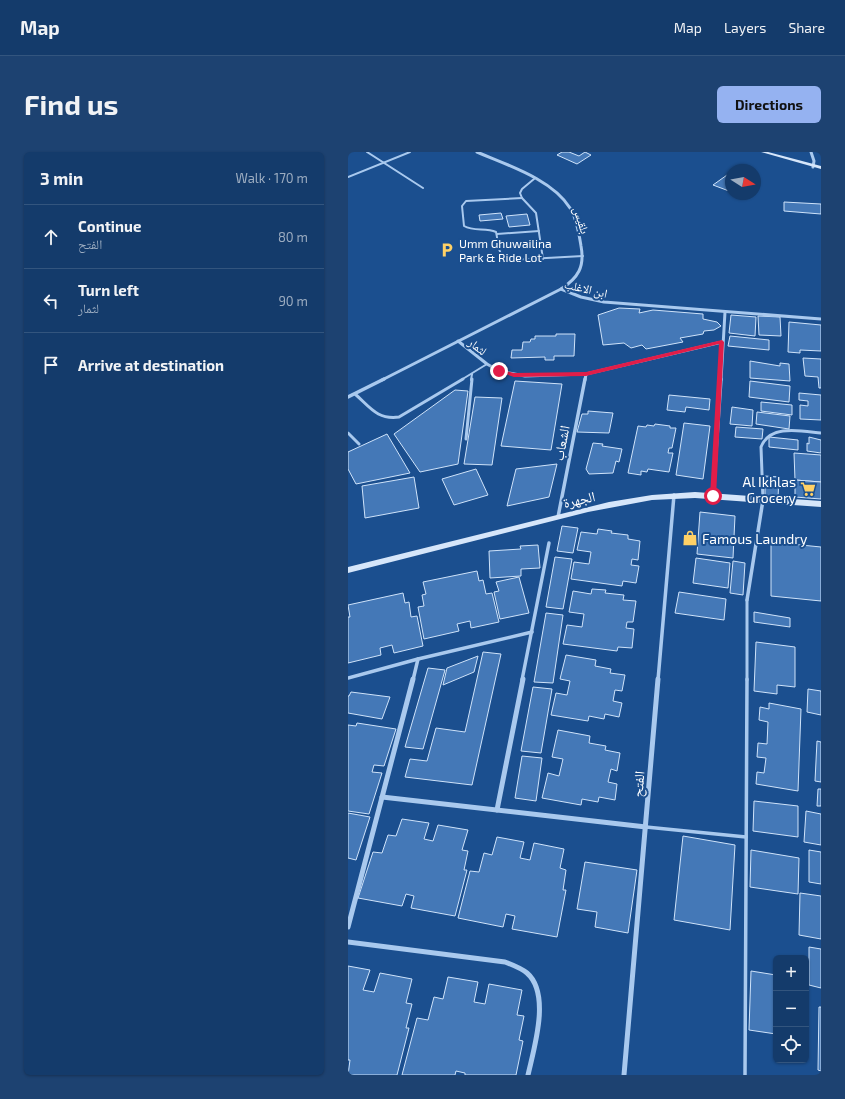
<!DOCTYPE html>
<html lang="en">
<head>
<meta charset="utf-8">
<style>
	body { margin:0; font-family:"Exo 2","Noto Naskh Arabic",sans-serif; background:#1d4271; color:#f1f3f6 }
	.controls { position:absolute; right:12px; bottom:12px; display:grid; overflow:hidden; border-radius:6px; box-shadow:0 1px 3px #0004 }
	.controls button { width:36px; height:36px; display:grid; place-items:center; padding:0; border:0; border-bottom:1px solid #33557e; background:#143b6b; color:#f1f3f6; font:20px sans-serif }
	.compass { position:absolute; left:377px; top:12px; width:36px; height:36px; border-radius:50%; background:#143b6b; box-shadow:0 1px 3px #0004; rotate:101deg }
	.stop { position:absolute; width:12px; height:12px; margin:-9px; border:3px solid #e11d48; border-radius:50%; background:#fff }
	.stop.end { background:#e11d48; border-color:#fff; box-shadow:0 1px 4px #0008 }
	.list { margin:0; padding:0; list-style:none }
	h2 { display:flex; justify-content:space-between; align-items:center; height:52px; margin:0; padding:0 16px; font-size:17px }
	h2 small { font-size:13px; font-weight:400; color:#9dadc1 }
	.list li { display:grid; grid-template-columns:26px 1fr auto; gap:12px; align-items:center; box-sizing:border-box; height:64px; padding:0 16px; border-top:1px solid #33557e }
	.list b { display:block; font-size:15px; white-space:nowrap }
	.list p { margin:0; font-size:13px; white-space:nowrap; color:#9dadc1 }
	.list em { font-size:13px; font-style:normal; color:#9dadc1 }
	.icon { flex:none; width:22px; height:22px; fill:none; stroke:currentColor; stroke-width:2; stroke-linecap:round; stroke-linejoin:round }
	.map { position:relative; flex:none; width:473px; height:923px; overflow:hidden; border-radius:6px }
	header { display:flex; align-items:center; gap:24px; box-sizing:border-box; height:56px; padding:0 20px; background:#143b6b; border-bottom:1px solid #33557e }
	header strong { font-size:19px }
	nav { display:flex; gap:22px; margin-inline-start:auto; font-size:14px }
	.intro { display:flex; align-items:center; justify-content:space-between; box-sizing:border-box; height:96px; padding:0 24px }
	h1 { margin:0; font-size:28px }
	.button { padding:10px 18px; border-radius:6px; background:#95b2f1; color:#111; font-size:14px; font-weight:700 }
	main { display:flex; gap:24px; padding:0 24px }
	aside { flex:1; background:#143b6b; border-radius:6px; box-shadow:0 1px 3px #0004 }
	.map>svg:first-child { display:block }
	.building { fill:#4478b7; stroke:#cfe3fa }
	.lines { fill:none; stroke-linecap:round; stroke-linejoin:round }
	.lane-far2 { stroke:#a9c9ee; stroke-width:2 }
	.lane-far1 { stroke:#a9c9ee; stroke-width:3 }
	.lane { stroke:#a9c9ee; stroke-width:3.5 }
	.street-far2 { stroke:#a9c9ee; stroke-width:3 }
	.street-far1 { stroke:#a9c9ee; stroke-width:3.5 }
	.street { stroke:#a9c9ee; stroke-width:5 }
	.secondary { fill:#d6e6fa; fill-rule:evenodd }
	.route { fill:#e11d48 }
	.labels { text-anchor:middle; dominant-baseline:central; stroke-width:4; stroke-linejoin:round; paint-order:stroke }
	.far-street-label { font-size:12px; fill:#fff; stroke:#1b4f8f }
	.far-poi-label { font-size:12px; fill:#fff; stroke:#1b4f8f; text-anchor:start }
	.street-label { font-size:14px; fill:#fff; stroke:#1b4f8f }
	.poi-label { font-size:14px; fill:#fff; stroke:#1b4f8f; text-anchor:end }
</style>
</head>
<body>
<header>
<strong>Map</strong>
<nav><a>Map</a><a>Layers</a><a>Share</a></nav>
</header>
<div class="intro"><h1>Find us</h1><a class="button">Directions</a></div>
<main>
<aside>
<h2>3 min<small>Walk · 170 m</small></h2>
<ul class="list">
<li><svg class="icon" aria-label="ahead" viewBox="0 0 24 24"><path d="M12 20V5M6 11l6-6 6 6"/></svg><div><b>Continue</b><p>الفتح</p></div><em>80 m</em></li>
<li><svg class="icon" aria-label="left" viewBox="0 0 24 24"><path d="M17 20v-9H6M10 6l-5 5 5 5"/></svg><div><b>Turn left</b><p>لثمار</p></div><em>90 m</em></li>
<li><svg class="icon" aria-label="arrive" viewBox="0 0 24 24"><path d="M6 21V4h12l-3 4 3 4H6"/></svg><div><b>Arrive at destination</b></div></li>
</ul>
</aside>
<div class="map">
<svg width="473" height="923" viewBox="0 0 473 923">
	<rect width="100%" height="100%" fill="#1b4f8f"/>
	<!-- building -->
	<g class="building">
		<polygon points="214,0 221,0 231,4 237,0 243,3 229,12 209,3"/>
		<polygon points="379,23 383,25 383,38 381,39 365,33"/>
		<polygon points="436,50 473,52 473,62 436,59"/>
		<polygon points="153,61 155,67 132,69 131,63"/>
		<polygon points="179,62 182,73 161,75 158,64"/>
		<polygon points="271,156 292,157 291,161 305,158 355,162 355,167 369,170 373,174 366,178 356,179 355,182 332,186 335,190 298,197 294,193 283,196 276,191 255,193 250,163"/>
		<polygon points="383,163 408,165 407,184 381,181"/>
		<polygon points="410,164 432,165 433,184 411,183"/>
		<polygon points="441,170 473,173 473,199 452,198 452,201 440,200"/>
		<polygon points="208,182 227,182 226,204 206,204 206,208 197,208 197,205 163,206 164,198 174,198 175,190 182,190 183,187 187,187 187,184 208,184"/>
		<polygon points="382,184 421,188 421,198 380,194"/>
		<polygon points="455,206 473,207 473,236 471,236 470,225 457,224"/>
		<polygon points="402,209 432,214 432,211 441,212 442,229 402,226"/>
		<polygon points="167,229 214,232 203,298 153,294"/>
		<polygon points="402,229 442,234 441,250 401,245"/>
		<polygon points="107,238 120,239 110,312 72,320 46,282"/>
		<polygon points="451,241 473,243 473,268 452,267 452,253 460,254 460,249 451,248"/>
		<polygon points="321,243 362,247 361,258 338,255 337,260 319,258"/>
		<polygon points="127,245 154,246 144,313 116,312"/>
		<polygon points="413,250 444,253 444,263 413,259"/>
		<polygon points="384,255 405,258 404,274 382,272"/>
		<polygon points="240,259 265,261 261,281 229,280 234,262 240,262"/>
		<polygon points="409,260 442,264 441,277 408,272"/>
		<polygon points="336,271 362,274 355,327 328,323"/>
		<polygon points="307,272 322,274 322,276 328,276 324,296 321,296 320,301 325,301 321,320 300,317 299,320 293,319 293,323 280,321 290,274 298,275 299,273 306,274"/>
		<polygon points="388,275 415,277 414,287 387,285"/>
		<polygon points="39,282 62,321 8,332 0,317 0,300"/>
		<polygon points="421,285 450,288 450,298 421,295"/>
		<polygon points="461,285 473,288 473,301 459,299 459,291 461,292"/>
		<polygon points="245,291 255,292 254,294 274,297 271,310 268,309 265,321 241,322 238,317"/>
		<polygon points="446,301 473,303 473,330 447,328"/>
		<polygon points="209,312 201,345 159,354 168,317"/>
		<polygon points="128,317 140,343 106,353 94,327"/>
		<polygon points="417,324 431,325 430,346 417,345"/>
		<polygon points="66,325 71,356 17,366 14,334"/>
		<polygon points="447,328 473,330 473,347 447,345"/>
		<polygon points="352,360 387,364 385,406 349,402"/>
		<polygon points="214,374 230,376 225,401 209,399"/>
		<polygon points="250,377 264,379 263,381 280,383 280,387 292,389 290,408 284,407 283,413 291,414 288,431 275,429 274,434 223,427 226,410 241,412 243,400 229,398 233,380 249,382"/>
		<polygon points="423,390 473,395 473,449 423,444"/>
		<polygon points="190,393 192,416 173,417 173,424 142,426 141,399 173,397 172,394"/>
		<polygon points="207,405 224,407 215,457 198,455"/>
		<polygon points="348,406 382,411 380,436 345,431"/>
		<polygon points="385,409 397,411 395,443 382,441"/>
		<polygon points="129,419 131,429 135,428 138,442 144,441 151,470 123,476 122,469 109,472 111,479 76,487 70,455 76,454 74,443 78,442 75,430"/>
		<polygon points="171,425 181,461 152,467 146,440 151,439 148,430"/>
		<polygon points="244,437 258,438 257,441 276,443 275,448 288,449 285,470 279,470 278,476 286,477 284,496 270,495 269,499 215,492 219,473 234,475 236,462 221,460 225,439 243,442"/>
		<polygon points="331,440 378,447 376,468 327,461"/>
		<polygon points="55,441 57,451 61,450 63,465 69,464 75,494 46,501 44,493 32,496 33,503 0,511 0,465 2,465 0,453"/>
		<polygon points="406,460 442,466 442,475 406,470"/>
		<polygon points="198,461 215,463 205,531 186,530"/>
		<polygon points="408,490 447,495 447,535 429,533 429,542 406,539"/>
		<polygon points="135,500 153,502 124,633 57,625 62,607 79,609 88,576 117,580"/>
		<polygon points="218,503 248,508 247,514 263,517 262,521 277,523 274,539 267,538 265,549 274,551 271,565 257,562 256,567 241,564 240,569 203,563 208,541 219,543 222,529 212,527"/>
		<polygon points="130,504 126,520 95,533 99,516"/>
		<polygon points="80,516 97,518 75,597 57,595"/>
		<polygon points="185,535 204,537 193,601 173,599"/>
		<polygon points="460,537 473,539 473,563 459,560"/>
		<polygon points="3,540 42,545 34,567 0,561 0,544 1,544"/>
		<polygon points="421,551 453,557 450,639 408,632 409,620 416,621 418,606 409,605 410,591 419,592 420,570 411,568 412,555 421,557"/>
		<polygon points="9,571 48,577 36,614 26,613 24,620 34,621 21,662 0,659 0,573 8,574"/>
		<polygon points="210,578 242,584 241,591 258,594 257,598 272,601 269,619 263,617 260,630 269,632 267,648 251,645 250,650 234,647 233,653 194,646 200,621 211,624 215,607 204,605"/>
		<polygon points="469,589 473,590 473,630 467,629"/>
		<polygon points="174,604 194,606 188,649 167,646"/>
		<polygon points="470,637 473,637 473,654 469,654"/>
		<polygon points="406,649 450,654 450,685 405,679"/>
		<polygon points="458,659 473,662 473,693 456,690"/>
		<polygon points="0,661 22,665 8,708 0,706"/>
		<polygon points="54,667 81,671 76,687 85,689 90,673 120,678 114,698 120,699 116,718 119,718 107,764 63,756 66,744 58,742 54,754 10,746 25,700 34,701 40,683 48,684"/>
		<polygon points="335,684 387,693 382,778 326,768"/>
		<polygon points="149,685 176,690 172,706 182,708 186,691 216,697 212,716 218,718 215,738 218,738 209,785 164,777 167,764 158,762 155,775 110,766 122,719 131,720 136,701 144,703"/>
		<polygon points="403,698 451,706 450,742 402,735"/>
		<polygon points="461,698 473,700 473,732 461,730"/>
		<polygon points="237,710 289,718 280,781 247,775 249,760 229,757"/>
		<polygon points="452,741 473,744 473,787 451,783"/>
		<polygon points="461,795 473,797 473,836 461,833"/>
		<polygon points="0,814 22,818 15,838 26,840 32,821 64,827 58,851 64,852 58,876 61,876 49,923 0,923 2,908 0,908"/>
		<polygon points="403,819 428,823 428,882 401,878"/>
		<polygon points="100,825 130,830 126,850 137,852 141,832 174,838 169,863 176,864 171,888 175,889 168,923 117,923 117,921 108,919 107,923 54,923 69,866 80,868 86,845 95,847"/>
		<polygon points="471,855 473,855 473,919 470,918"/>
	</g>
	<g class="lines">
		<!-- lane-far2 -->
		<g class="lane-far2">
			<polyline points="19,0 75,36"/>
			<polyline points="0,25 62,0"/>
			<polyline points="186,27 174,37 172,41 174,46 188,61 195,107"/>
			<path d="M 174,46 L 118,49 L 114,54 L 116,74 C 126,80 138,75 148,80 C 151,92 148,103 162,108 L 235,104"/>
			<polyline points="149,82 191,79"/>
			<polyline points="113,228 139,212"/>
			<polyline points="123,228 124,222"/>
		</g>
		<!-- lane-far1 -->
		<g class="lane-far1">
			<path d="M 7,242 C 22,255 29,268 51,265 L 115,227"/>
			<polyline points="0,281 11,292"/>
			<polyline points="118,287 124,227"/>
			<path d="M 415,348 L 413,295 C 422,272 453,279 473,281"/>
			<polyline points="399,528 399,448"/>
		</g>
		<!-- lane -->
		<g class="lane">
			<polyline points="298,675 398,685"/>
			<polyline points="397,923 399,527"/>
		</g>
		<!-- street-far2 -->
		<g class="street-far2">
			<polyline points="463,0 466,9 465,15"/>
			<polyline points="213,137 233,145 256,150 473,167"/>
			<polyline points="110,189 139,212 151,219 177,224 238,222 374,190"/>
			<path d="M 34,228 L 213,137 C 230,126 237,115 233,94 C 231,82 229,67 222,56 C 204,27 159,13 129,0"/>
			<polyline points="237,228 238,222"/>
			<polyline points="373,228 377,160"/>
		</g>
		<!-- street-far1 -->
		<g class="street-far1">
			<polyline points="0,245 36,227"/>
			<polyline points="365,344 373,227"/>
			<polyline points="210,365 237,227"/>
			<polyline points="399,448 415,348"/>
			<polyline points="0,526 70,507 184,480"/>
			<polyline points="65,528 70,507"/>
			<polyline points="174,528 201,391"/>
			<polyline points="310,528 326,343"/>
		</g>
		<!-- street -->
		<g class="street">
			<polyline points="34,645 298,675"/>
			<polyline points="149,658 175,527"/>
			<polyline points="0,775 65,527"/>
			<path d="M 0,790 L 157,810 C 165,813 173,816 179,821 C 203,842 186,896 180,923"/>
			<polyline points="276,923 310,527"/>
		</g>
		<!-- secondary -->
		<g class="secondary">
			<polygon points="413,0 420,0 473,14 473,17"/>
			<polygon points="347,340 473,349 473,355 347,346 304,348 240,360 0,421 0,415 261,350 304,343"/>
		</g>
	</g>
	<!-- route -->
	<polygon class="route" points="374,188 376,190 368,344 365,346 362,344 371,192 238,224 166,225 149,219 151,217 166,221 238,220"/>
	<!-- icons -->
	<defs>
		<g id="parking-bare" transform="scale(1.2)"><path d="M-3.5-5.5H1a3.5 3.5 0 0 1 0 7H-1V5.5H-3.5ZM-1-3.4V-.6H.8a1.4 1.4 0 0 0 0-2.8Z" fill="#ffd166" stroke="#1b4f8f" stroke-width="2.5" paint-order="stroke"/></g>
		<g id="supermarket-bare" transform="scale(1.2)"><path d="M-6-5.5h2.5l.6 2H6L4.5 2H-2.5L-4.4-4H-6ZM-1.5 3.2a1.3 1.3 0 1 0 .1 0ZM3 3.2a1.3 1.3 0 1 0 .1 0Z" fill="#ffd166" stroke="#1b4f8f" stroke-width="2.5" paint-order="stroke"/></g>
		<g id="shop-bare" transform="scale(1.2)"><path d="M-5-2.5h2.3a2.7 3.5 0 0 1 5.4 0H5L5.5 6h-11ZM-1.5-2.5h3a1.5 2.3 0 0 0-3 0Z" fill="#ffd166" stroke="#1b4f8f" stroke-width="2.5" paint-order="stroke"/></g>
	</defs>
	<g fill-rule="evenodd">
		<use href="#parking-bare" x="99" y="98"/>
		<use href="#supermarket-bare" x="460" y="337"/>
		<use href="#shop-bare" x="342" y="386"/>
	</g>
	<g class="labels">
		<!-- far-street labels -->
		<g class="far-street-label">
			<text transform="translate(234 68) rotate(72)">بلقيس</text>
			<text transform="translate(238 136) rotate(13)">ابن الاغلب</text>
			<text transform="translate(130 194) rotate(38)">لثمار</text>
		</g>
		<!-- far-poi labels -->
		<g class="far-poi-label">
			<text x="111" y="91">Umm Ghuwailina<tspan x="111" dy="14">Park &amp; Ride Lot</tspan></text>
		</g>
		<!-- street labels -->
		<g class="street-label">
			<text transform="translate(213 291) rotate(-79)">الشعاب</text>
			<text transform="translate(231 347) rotate(-13)">الجهرة</text>
			<text transform="translate(290 632) rotate(-85)">الفتح</text>
		</g>
		<!-- poi labels -->
		<g class="poi-label">
			<text x="448" y="329">Al Ikhlas<tspan x="448" dy="16">Grocery</tspan></text>
			<text x="354" y="386" text-anchor="start">Famous Laundry</text>
		</g>
	</g>
</svg>
<div class="controls">
<button>+</button>
<button>−</button>
<button><svg class="icon" aria-label="locate" viewBox="0 0 24 24"><circle cx="12" cy="12" r="6"/><path d="M12 2v4M12 18v4M2 12h4M18 12h4"/></svg></button>
</div>
<svg class="compass" viewBox="-18 -18 36 36"><path d="M0-13l5 13h-10z" fill="#e53935"/><path d="M0 13l5-13h-10z" fill="#9dadc1"/></svg>
<div class="stop" style="left:365px;top:344px"></div>
<div class="stop end" style="left:151px;top:219px"></div>
</div>
</main>
</body>
</html>
